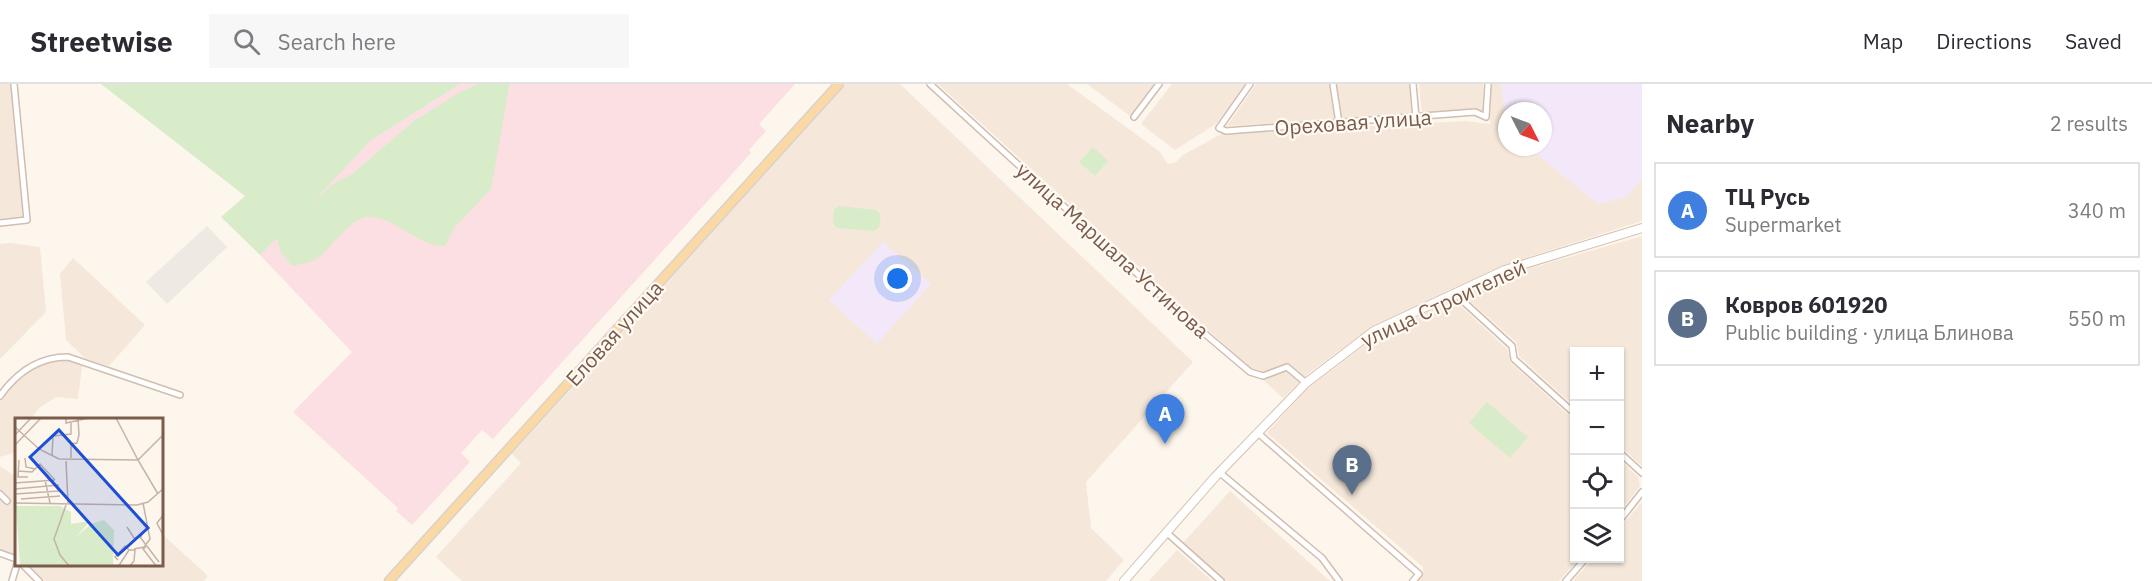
<!DOCTYPE html>
<html lang="en">
<head>
<meta charset="utf-8">
<style>
	body { margin:0; font-family:"IBM Plex Sans",sans-serif; background:#f7f7f7; color:#2b2b33 }
	.controls { position:absolute; right:18px; bottom:18px; display:grid; overflow:hidden; border-radius:0px; box-shadow:0 2px 4px #0004 }
	.controls button { width:54px; height:54px; display:grid; place-items:center; padding:0; border:0; border-bottom:2px solid #e1e1e2; background:#fff; color:#2b2b33; font:30px sans-serif }
	.compass { position:absolute; left:1498px; top:18px; width:54px; height:54px; border-radius:50%; background:#fff; box-shadow:0 2px 4px #0004; rotate:132deg }
	.you { position:absolute; left:898px; top:195px; width:21px; height:21px; margin:-15px; border:4px solid #fff; border-radius:50%; background:#1a73e8; box-shadow:0 0 0 9px #1a73e833 }
	.badge { display:grid; place-items:center; width:39px; height:39px; border-radius:50%; background:#0b8043; color:#fff; font-size:20px; font-weight:700 }
	.pin { position:absolute; translate:-50% -50px; filter:drop-shadow(0 2px 3px #0008) }
	.pin::after { content:''; position:absolute; top:32px; width:21px; height:18px; background:inherit; clip-path:polygon(0 0,100% 0,50% 100%) }
	.list { margin:0; padding:0; list-style:none }
	h2 { display:flex; justify-content:space-between; align-items:center; height:78px; margin:0; padding:0 24px; font-size:26px }
	h2 small { font-size:20px; font-weight:400; color:#7c7c81 }
	.list li { display:grid; grid-template-columns:39px 1fr auto; gap:18px; align-items:center; box-sizing:border-box; height:96px; margin:0 12px 12px; padding:0 12px; border:2px solid #e1e1e2; border-radius:0px }
	.list b { display:block; font-size:22px; white-space:nowrap }
	.list p { margin:0; font-size:20px; white-space:nowrap; color:#7c7c81 }
	.list em { font-size:20px; font-style:normal; color:#7c7c81 }
	.icon { flex:none; width:33px; height:33px; fill:none; stroke:currentColor; stroke-width:2; stroke-linecap:round; stroke-linejoin:round }
	.map { position:relative; flex:none; width:1642px; height:497px; overflow:hidden }
	header { display:flex; align-items:center; gap:36px; box-sizing:border-box; height:84px; padding:0 30px; background:#fff; border-bottom:2px solid #e1e1e2 }
	header strong { font-size:28px }
	nav { display:flex; gap:33px; margin-inline-start:auto; font-size:21px }
	.search { width:420px; height:54px; background:#f7f7f7; display:flex; align-items:center; gap:15px; box-sizing:border-box; padding:0 21px; border-radius:0px; color:#7c7c81; font-size:22px }
	main { display:flex }
	aside { flex:1; background:#fff }
	.map>svg:first-child { display:block }
	.residential { fill:#f5e8da; fill-rule:evenodd }
	.industrial { fill:#efe9e4 }
	.education { fill:#f3e8fa }
	.medical { fill:#fbdfe3 }
	.green { fill:#d8ecc9 }
	.lines { fill:none; stroke-linecap:round; stroke-linejoin:round }
	.street-casing { stroke:#d1beb0; stroke-width:8 }
	.secondary-casing { stroke:#d6c0b0; stroke-width:10 }
	.primary-casing { stroke:#dad1cd; stroke-width:11 }
	.street { stroke:#fff; stroke-width:5 }
	.secondary { stroke:#fff; stroke-width:8 }
	.primary { stroke:#fbd9a5; stroke-width:8 }
	.labels { text-anchor:middle; dominant-baseline:central; stroke-width:4.5; stroke-linejoin:round; paint-order:stroke }
	.street-label { font-size:21px; fill:#7a5c4d; stroke:#fffaf3 }
	.inset-road { fill:none; stroke:#c5b3a7; stroke-width:1.5 }
	.view { fill:#1d4ed8; fill-opacity:0.15; stroke:#1d4ed8; stroke-width:3 }
	.inset-edge { fill:none; stroke:#7a5c4d; stroke-width:3 }
</style>
</head>
<body>
<header>
<strong>Streetwise</strong>
<div class="search"><svg class="icon" aria-label="search" viewBox="0 0 24 24"><circle cx="10" cy="10" r="6"/><path d="M15 15l6 6"/></svg>Search here</div>
<nav><a>Map</a><a>Directions</a><a>Saved</a></nav>
</header>
<main>
<div class="map">
<svg width="1642" height="497" viewBox="0 0 1642 497">
	<rect width="100%" height="100%" fill="#fdf6ec"/>
	<!-- residential -->
	<g class="residential">
		<polygon points="0,0 14,0 27,135 0,140"/>
		<polygon points="846,0 900,0 1193,278 1086,398 1091,444 1124,476 1106,497 462,497 436,473 521,379 512,370"/>
		<path d="M 938,0 L 1067,0 L 1159,67 L 1168,80 L 1176,78 L 1183,71 L 1221,50 L 1465,37 L 1490,40 L 1491,0 L 1642,0 L 1642,137 L 1504,181 L 1371,243 L 1309,289 L 1283,314 ZM 1507,27 L 1543,27 L 1543,63 L 1507,63 Z"/>
		<polygon points="1087,0 1159,0 1133,34"/>
		<polygon points="1172,0 1247,0 1216,40 1175,66 1141,40"/>
		<polygon points="1256,0 1409,0 1412,31 1227,42"/>
		<polygon points="1419,0 1483,0 1483,30 1422,30"/>
		<polygon points="1642,152 1642,382 1620,362 1620,268 1574,268 1574,322 1519,272 1516,258 1463,211 1507,191"/>
		<polygon points="10,159 40,163 46,228 0,275 0,160"/>
		<polygon points="73,174 145,241 109,282 86,275 66,256 60,190"/>
		<polygon points="1453,215 1507,265 1511,279 1574,336 1574,474 1579,475 1559,497 1418,497 1423,490 1423,483 1267,349 1307,305 1377,252"/>
		<polygon points="50,271 83,274 78,315 56,313 39,324 31,335 16,335 16,368 0,373 0,308 8,296 25,281"/>
		<polygon points="1620,376 1638,393 1640,402 1620,428"/>
		<polygon points="0,382 16,393 16,472 0,466"/>
		<polygon points="1230,407 1330,497 1224,497 1182,460"/>
		<polygon points="1642,418 1642,497 1573,497 1593,475 1620,474 1620,444"/>
		<polygon points="162,450 208,492 204,497 44,497 27,481 162,480"/>
		<polygon points="1177,466 1212,497 1149,497"/>
	</g>
	<!-- industrial -->
	<polygon class="industrial" points="207,142 227,163 167,220 146,198"/>
	<!-- education -->
	<g class="education">
		<polygon points="1501,0 1642,0 1642,94 1627,113 1598,120 1528,63 1543,63 1543,27 1507,27 1506,45"/>
		<polygon points="883,158 931,200 877,260 829,216"/>
	</g>
	<!-- medical -->
	<polygon class="medical" points="460,0 795,0 759,40 766,47 749,66 751,69 493,355 482,346 461,369 470,378 412,441 396,427 398,424 293,328 352,268 260,171 370,57"/>
	<!-- green -->
	<g class="green">
		<path d="M 101,0 L 460,0 L 370,57 L 311,120 L 333,100 L 352,90 L 414,37 L 460,8 L 478,0 L 509,0 L 509,3 L 491,105 L 454,144 L 445,162 C 417,163 397,133 368,133 C 348,134 332,166 315,176 C 308,179 300,180 292,182 L 280,167 L 277,154 L 260,171 L 221,133 L 245,112 Z"/>
		<polygon points="1093,63 1108,77 1095,92 1079,78"/>
		<polygon points="839,122 876,126 881,131 879,143 874,147 837,144 833,139 834,126"/>
		<polygon points="1487,318 1528,353 1510,374 1469,339"/>
	</g>
	<g class="lines">
		<!-- street casing -->
		<g class="street-casing">
			<g id="street">
				<polyline points="930,0 1178,227 1250,288 1263,292 1287,283 1306,299"/>
				<polyline points="1250,0 1219,44 1226,47 1475,28 1486,33 1488,0"/>
				<polyline points="1333,0 1339,39"/>
				<polyline points="1413,0 1416,34"/>
				<polyline points="1134,33 1159,0"/>
				<polyline points="0,139 27,136 14,0"/>
				<polyline points="1454,209 1512,262 1514,275 1574,329"/>
				<path d="M 0,312 C 17,288 39,273 68,273 L 180,311"/>
				<polyline points="1258,349 1419,490 1413,497"/>
				<polyline points="1620,369 1642,389"/>
				<polyline points="1219,388 1322,474 1339,497"/>
				<polyline points="0,410 7,417"/>
				<polyline points="1620,436 1642,408"/>
				<polyline points="1166,448 1221,497"/>
				<polyline points="0,469 16,475"/>
				<polyline points="22,480 39,497"/>
				<polyline points="12,497 17,480"/>
				<polyline points="1566,497 1586,474"/>
			</g>
		</g>
		<!-- secondary casing -->
		<g class="secondary-casing">
			<polyline id="secondary" points="1124,497 1215,393 1306,299 1374,247 1505,186 1642,144"/>
		</g>
		<!-- primary casing -->
		<g class="primary-casing">
			<polyline id="primary" points="389,497 839,0"/>
		</g>
		<!-- street -->
		<use href="#street" class="street"/>
		<!-- secondary -->
		<use href="#secondary" class="secondary"/>
		<!-- primary -->
		<use href="#primary" class="primary"/>
	</g>
	<g class="labels">
		<!-- street labels -->
		<g class="street-label">
			<text transform="translate(1353 38) rotate(-4)">Ореховая улица</text>
			<text transform="translate(1113 166) rotate(42)">улица Маршала Устинова</text>
			<text transform="translate(1443 219) rotate(-25)">улица Строителей</text>
			<text transform="translate(614 249) rotate(-48)">Еловая улица</text>
		</g>
	</g>
	<!-- overview -->
	<g transform="translate(15 334)">
		<rect width="148" height="148" fill="#fdf6ec"/>
		<path d="M 1,88 L 45,88 L 56,94 L 56,106 L 75,103 L 60,120 L 76,106 L 89,102 L 99,112 L 98,148 L 5,148 Z" fill="#d8ecc9"/>
		<path class="inset-road" d="M 51,0 L 51,5 L 74,0M 101,0 L 123,42 L 149,16M 0,9 L 24,31 L 44,41 L 123,42 L 143,76M 0,17 L 16,0M 0,27 L 26,0M 37,37 L 38,18 L 56,16 L 56,5M 10,40 L 11,49 L 20,51M 56,40 L 56,26 L 62,25 L 64,17 L 63,0M 4,42 L 3,59 L 13,59M 51,43 L 53,85M 3,53 L 17,54 L 25,46 L 40,62M 30,62 L 35,85M 0,65 L 40,62M 0,71 L 44,67M 0,76 L 44,73M 6,81 L 45,78M 0,85 L 122,87 L 133,84 L 149,70M 51,87 L 39,121 L 45,137 L 55,149M 149,96 L 142,105 L 149,119M 112,109 L 119,120 L 126,119 L 128,114M 125,119 L 144,144M 131,129 L 128,131 L 142,149M 119,131 L 129,129 L 135,121 L 128,85M 103,142 L 100,139 L 110,128 L 114,132M 103,149 L 114,132 L 120,132 L 119,143 L 114,149"/>
		<path class="view" d="M 44,12 L 133,110 L 103,137 L 15,39 Z"/>
		<rect width="148" height="148" class="inset-edge"/>
	</g>
</svg>
<div class="controls">
<button>+</button>
<button>−</button>
<button><svg class="icon" aria-label="locate" viewBox="0 0 24 24"><circle cx="12" cy="12" r="6"/><path d="M12 2v4M12 18v4M2 12h4M18 12h4"/></svg></button>
<button><svg class="icon" aria-label="layers" viewBox="0 0 24 24"><path d="M12 4l9 5-9 5-9-5zM3 14l9 5 9-5"/></svg></button>
</div>
<svg class="compass" viewBox="-18 -18 36 36"><path d="M0-13l5 13h-10z" fill="#e53935"/><path d="M0 13l5-13h-10z" fill="#7c7c81"/></svg>
<div class="you"></div>
<div class="pin badge" style="left:1165px;top:360px;background:#3f7fe0">A</div>
<div class="pin badge" style="left:1352px;top:411px;background:#5c6f8a">B</div>
</div>
<aside>
<h2>Nearby<small>2 results</small></h2>
<ul class="list">
<li><span class="badge" style="background:#3f7fe0">A</span><div><b>ТЦ Русь</b><p>Supermarket</p></div><em>340 m</em></li>
<li><span class="badge" style="background:#5c6f8a">B</span><div><b>Ковров 601920</b><p>Public building · улица Блинова</p></div><em>550 m</em></li>
</ul>
</aside>
</main>
</body>
</html>
